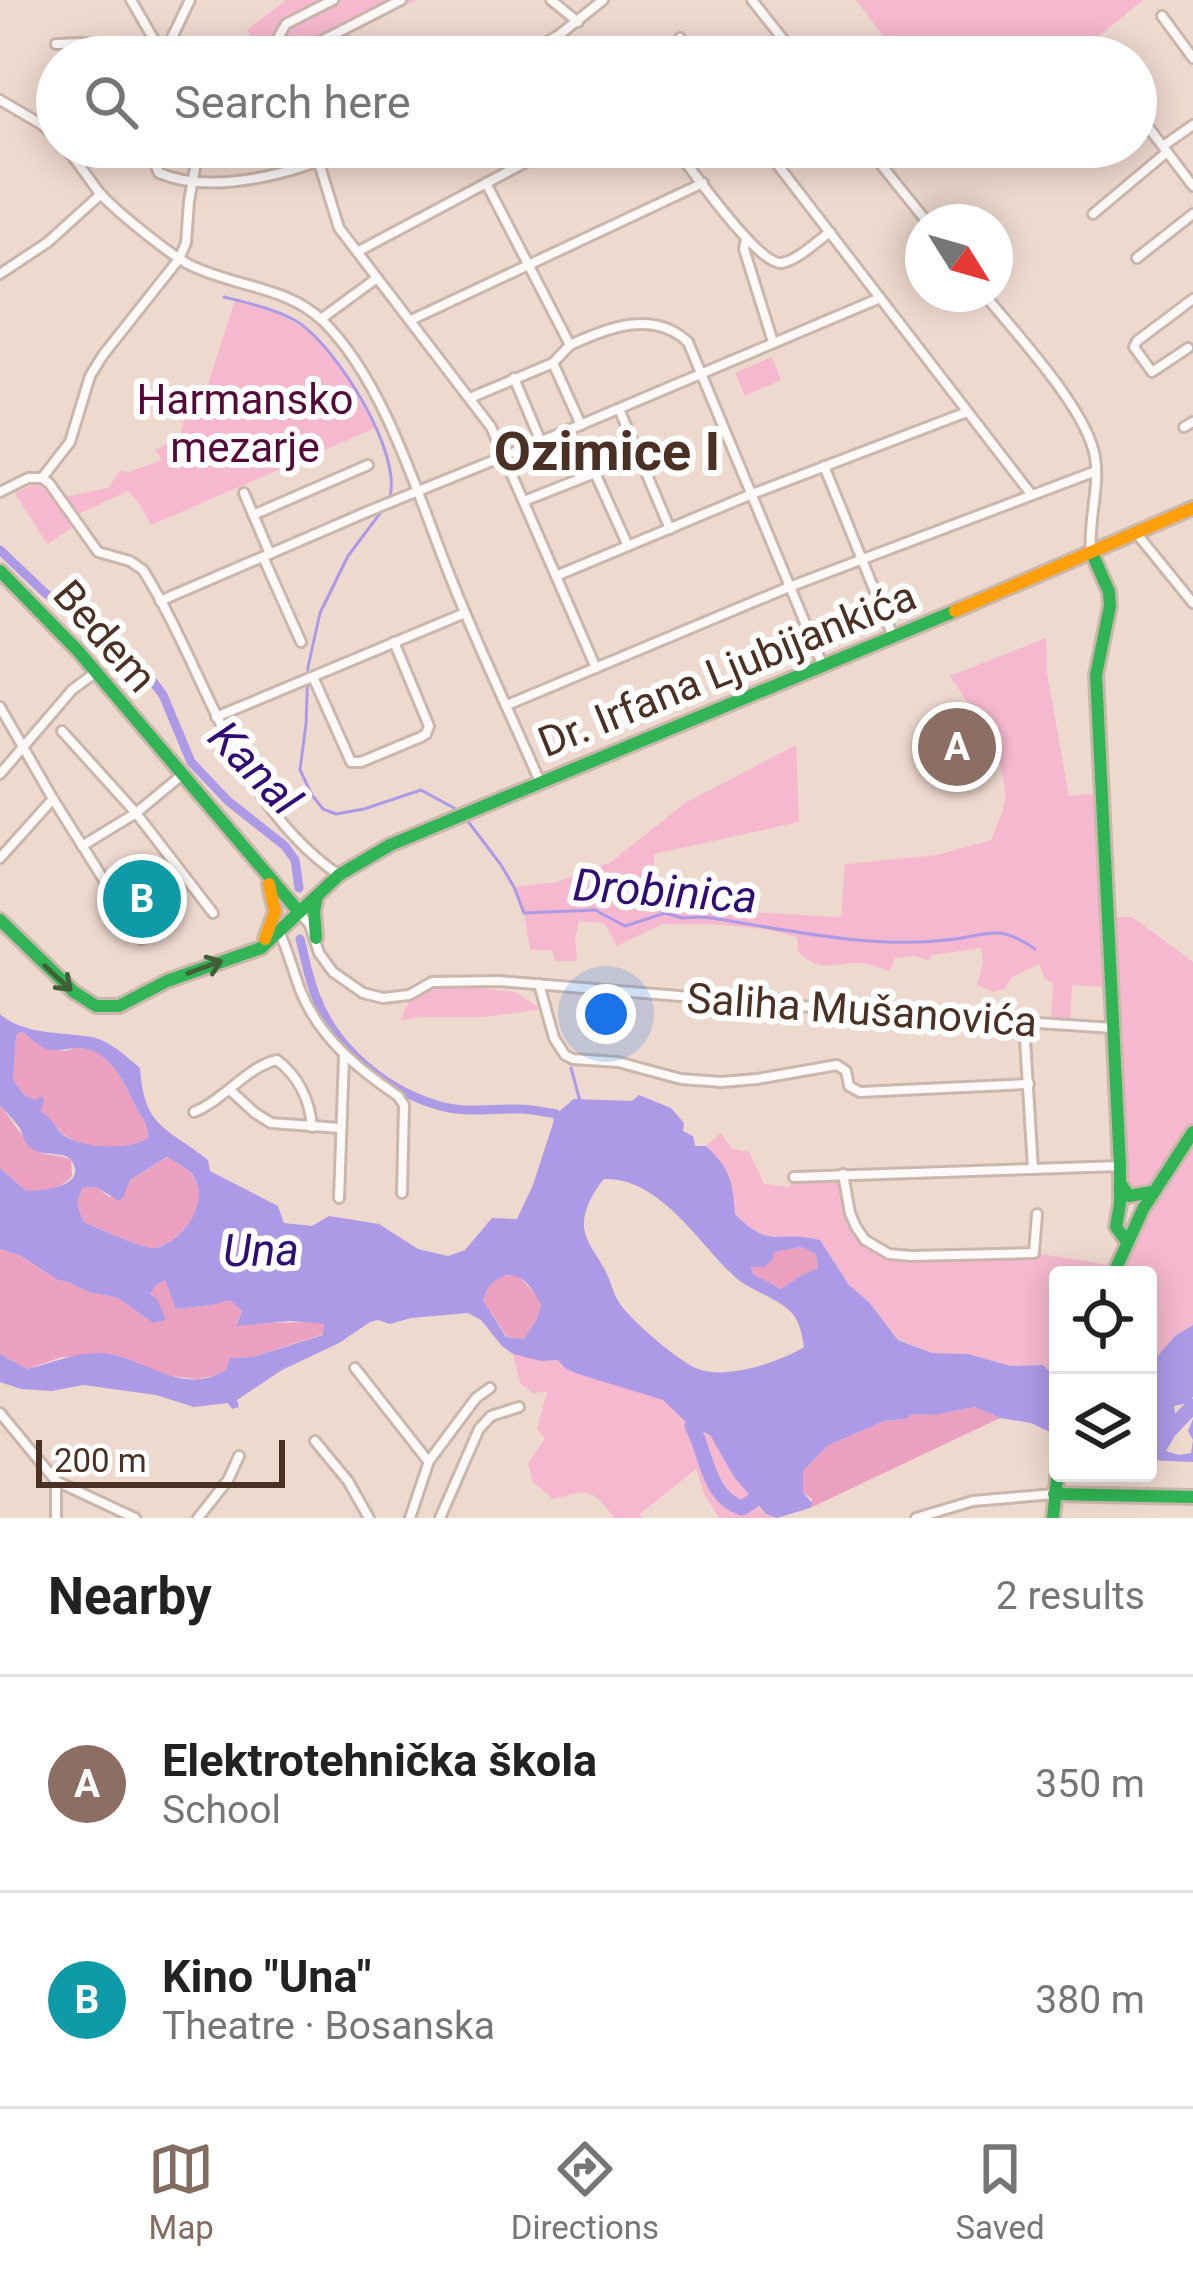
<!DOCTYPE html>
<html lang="en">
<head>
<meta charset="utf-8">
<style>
	body { margin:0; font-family:Roboto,sans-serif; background:#f2f2f2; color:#222 }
	.controls { position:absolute; right:36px; bottom:36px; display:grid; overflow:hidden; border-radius:12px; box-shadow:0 6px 30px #0003 }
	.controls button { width:108px; height:108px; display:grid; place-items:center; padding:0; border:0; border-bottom:3px solid #e0e0e0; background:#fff; color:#222; font:60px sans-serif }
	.compass { position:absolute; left:905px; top:204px; width:108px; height:108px; border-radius:50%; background:#fff; box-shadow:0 6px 30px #0003; rotate:127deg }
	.scale { position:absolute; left:36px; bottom:30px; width:249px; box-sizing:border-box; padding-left:12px; border:6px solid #4a3124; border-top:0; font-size:33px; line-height:42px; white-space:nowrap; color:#4a3124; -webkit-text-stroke:9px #fff; paint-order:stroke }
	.you { position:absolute; left:606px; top:1014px; width:42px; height:42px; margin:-30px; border:9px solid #fff; border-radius:50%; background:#1a73e8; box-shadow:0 0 0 18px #1a73e833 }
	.badge { display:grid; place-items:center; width:78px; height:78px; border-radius:50%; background:#836c60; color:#fff; font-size:39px; font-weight:700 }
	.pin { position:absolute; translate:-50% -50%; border:6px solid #fff; box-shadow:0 3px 12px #0006 }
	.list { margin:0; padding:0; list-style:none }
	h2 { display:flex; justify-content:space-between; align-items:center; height:156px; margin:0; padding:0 48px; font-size:51px }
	h2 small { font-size:39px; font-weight:400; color:#767676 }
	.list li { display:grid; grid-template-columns:78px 1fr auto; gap:36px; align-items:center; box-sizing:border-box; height:216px; padding:0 48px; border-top:3px solid #e0e0e0 }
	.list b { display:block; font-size:45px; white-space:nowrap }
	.list p { margin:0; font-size:39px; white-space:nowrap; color:#767676 }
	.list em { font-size:39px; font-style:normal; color:#767676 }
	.icon { flex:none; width:66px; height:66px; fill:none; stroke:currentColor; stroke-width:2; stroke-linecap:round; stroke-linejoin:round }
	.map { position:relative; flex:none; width:1193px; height:1518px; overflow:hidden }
	.search { position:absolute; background:#fff; box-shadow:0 6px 30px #0003; left:36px; right:36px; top:36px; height:132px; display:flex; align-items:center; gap:30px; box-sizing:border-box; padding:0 42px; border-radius:66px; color:#767676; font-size:45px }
	.sheet { height:588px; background:#fff }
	nav { display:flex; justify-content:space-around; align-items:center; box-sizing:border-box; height:168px; border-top:3px solid #e0e0e0; background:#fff; font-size:33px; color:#767676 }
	nav a { display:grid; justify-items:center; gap:6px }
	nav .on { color:#836c60 }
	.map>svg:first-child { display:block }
	.green { fill:#f5b8ce }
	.forest { fill:#eba0c0 }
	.water { fill:#ac9ae6; fill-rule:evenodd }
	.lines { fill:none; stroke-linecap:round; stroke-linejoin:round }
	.stream { stroke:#ac9ae6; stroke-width:3 }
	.canal { stroke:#ac9ae6; stroke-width:9 }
	.river { stroke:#ac9ae6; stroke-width:15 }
	.street-casing { stroke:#cab6ab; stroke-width:14 }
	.fast-casing { stroke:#cab6ab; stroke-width:18 }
	.slow-casing { stroke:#cab6ab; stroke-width:18 }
	.street { stroke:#fcf9f8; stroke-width:8 }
	.fast { stroke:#30b455; stroke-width:12 }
	.slow { stroke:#ff9f0a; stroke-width:12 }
	.oneway { stroke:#415f35 }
	.labels { text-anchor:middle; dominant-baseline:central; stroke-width:12; stroke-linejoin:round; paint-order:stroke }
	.park-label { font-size:42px; fill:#550939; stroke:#fff }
	.street-label { font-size:42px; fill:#4a3124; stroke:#fff }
	.water-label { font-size:45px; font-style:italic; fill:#300d74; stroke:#fff }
	.district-label { font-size:54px; font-weight:bold; fill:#4a3124; stroke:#fff }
</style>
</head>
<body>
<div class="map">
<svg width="1193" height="1518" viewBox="0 0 1193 1518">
	<rect width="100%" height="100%" fill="#eed9cf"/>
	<!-- green -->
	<g class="green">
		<polygon points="286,0 418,0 357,22 350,36 359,57 265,57 247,30"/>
		<polygon points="856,0 1143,0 1073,57 899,57"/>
		<path d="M 235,300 C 323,324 333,351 375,428 L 151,525 L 140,505 L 128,491 L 72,517 L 59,498 L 108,488 L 120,471 L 129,472 L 162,460 L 155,450 L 179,438 L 186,412 L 208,384 Z"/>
		<polygon points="772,357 781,380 745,396 735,373"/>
		<polygon points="35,484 47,490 72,528 47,544 15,493"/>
		<path d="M 1046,638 L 1047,673 L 1069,796 L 1101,793 L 1108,917 L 1132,917 L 1193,962 L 1193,1325 L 1175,1336 L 1148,1367 L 1148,1275 L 1058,1275 L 1058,1379 L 1043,1365 L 1011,1366 L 968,1354 L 932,1353 L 898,1339 L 869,1302 L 849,1285 L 820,1240 C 776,1229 772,1251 735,1214 C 733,1182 730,1168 706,1146 L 721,1133 L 732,1149 L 749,1152 L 764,1184 L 790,1187 L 794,1177 L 843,1174 L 850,1213 L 865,1240 L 889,1254 L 1034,1253 L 1116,1266 L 1153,1192 L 1134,1192 L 1134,1189 L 1120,1183 L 1111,988 L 1072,985 L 1070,1023 L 1051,1023 L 1053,984 L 1044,977 L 1039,964 L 1012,977 L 1004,989 L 994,992 L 977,985 L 983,963 L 981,948 L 931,955 L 929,961 L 915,956 L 895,958 L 890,971 C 881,968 871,964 861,963 C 834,962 819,974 798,951 L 797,937 L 765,929 L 712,924 L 662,924 L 617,946 L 604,923 L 579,921 L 575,937 L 577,961 L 555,961 L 552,950 L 530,950 L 524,913 L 514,887 L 557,882 L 611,862 L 685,803 L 796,745 L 799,822 L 654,854 L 654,907 L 841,917 L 845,864 L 937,855 L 991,840 C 995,829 1002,816 1004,805 C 1012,767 970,706 950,676 Z"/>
		<path d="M 457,986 L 515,992 L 541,1009 L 485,1017 L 419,1017 L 401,1021 C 406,993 432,988 457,986 Z"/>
		<path d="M 513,1354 L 541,1361 L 558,1360 L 565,1368 L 663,1400 L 689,1425 L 710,1435 L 734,1477 L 747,1490 L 758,1507 L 766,1514 L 776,1518 L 719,1518 L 705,1495 L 696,1469 L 640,1514 L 642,1518 L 614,1518 C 592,1487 588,1490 553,1499 L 533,1482 L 528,1463 L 545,1438 L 537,1429 L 547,1392 L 532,1393 L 520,1383 Z"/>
	</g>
	<!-- forest -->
	<g class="forest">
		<path d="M 23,1032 C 35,1041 50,1052 66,1051 C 69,1051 72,1048 75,1048 C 107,1046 123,1079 134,1103 C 140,1116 149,1124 148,1138 C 128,1152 81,1150 62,1133 C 54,1126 49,1118 41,1112 L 41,1097 L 35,1101 L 25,1096 L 13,1080 L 16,1038 L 18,1033 Z"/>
		<path d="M 0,1105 C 10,1117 29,1149 41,1153 C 53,1157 60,1154 71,1160 L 72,1176 C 57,1191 46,1191 26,1191 L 0,1168 Z"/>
		<path d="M 168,1157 C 175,1162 186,1167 191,1174 C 213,1199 183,1243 154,1248 C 144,1250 95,1227 83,1221 L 77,1203 L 82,1188 L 96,1187 L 109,1197 L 124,1196 L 130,1180 Z"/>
		<polygon points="801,1247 816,1253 818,1268 800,1276 781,1289 753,1274 751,1267 764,1267 773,1252"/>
		<polygon points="0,1249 21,1256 58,1280 68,1282 89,1292 118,1298 153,1323 150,1294 156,1285 165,1279 176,1309 212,1305 230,1299 242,1311 236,1324 314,1322 324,1323 324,1334 252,1357 230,1358 226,1370 217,1375 197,1379 162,1375 136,1363 77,1356 62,1357 27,1369 0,1354"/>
		<path d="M 517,1275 L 535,1293 L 541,1305 L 537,1319 L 524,1339 L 507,1337 L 483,1300 C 490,1282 497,1275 517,1275 Z"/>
		<polygon points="975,1407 1000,1418 810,1508 812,1499 803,1492 803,1471 827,1446 884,1421 905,1419 913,1414 934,1415"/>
	</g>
	<!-- water -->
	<g class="water">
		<path d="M 0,1014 C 23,1035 62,1032 92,1037 C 110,1041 126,1056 140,1068 C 144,1129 167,1127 208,1160 L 210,1171 L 278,1206 L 284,1223 L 312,1226 L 329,1216 L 379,1224 L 418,1249 L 448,1256 L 465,1250 L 492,1218 L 517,1219 L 533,1185 L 556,1114 L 574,1099 L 632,1101 L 639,1095 L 671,1108 L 684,1123 L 683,1131 L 693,1136 L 695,1146 L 706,1146 C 730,1168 733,1182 735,1214 C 771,1251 777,1229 820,1240 L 849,1285 L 869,1302 L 898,1340 L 932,1353 L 968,1354 L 1011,1366 L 1043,1365 L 1058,1379 L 1058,1436 L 1031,1423 L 1000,1418 L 975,1407 L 934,1415 L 913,1414 L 905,1419 L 884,1421 L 827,1446 L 803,1471 L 803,1492 L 812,1503 L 810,1508 L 777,1518 L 766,1514 L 734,1477 L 710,1435 L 689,1425 L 663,1400 L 578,1374 L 565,1368 L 558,1360 L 541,1361 L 513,1354 L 502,1346 L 481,1320 L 468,1313 L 411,1318 L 390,1324 L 378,1320 L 370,1322 L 339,1343 L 282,1370 L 237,1400 L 239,1407 L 232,1409 L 228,1403 L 194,1407 L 156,1395 L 83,1385 L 52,1391 L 21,1389 L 0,1382 L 0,1354 L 27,1369 C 52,1363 75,1352 100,1353 C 144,1355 179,1398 226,1370 L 230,1358 L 252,1357 L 323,1335 L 324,1324 L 291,1321 L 236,1326 L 242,1311 L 230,1300 L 212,1305 L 176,1309 L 165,1280 L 156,1285 L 150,1294 L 157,1299 L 166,1320 L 153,1323 L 118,1298 L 89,1292 L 68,1282 L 58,1280 L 21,1256 L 0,1249 L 0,1168 L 26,1191 C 40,1191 90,1187 71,1160 C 62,1149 39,1160 27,1144 C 23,1139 22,1132 19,1127 C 13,1119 6,1112 0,1105 ZM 23,1032 C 31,1038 37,1045 46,1049 C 58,1052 64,1049 74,1048 C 107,1046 123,1079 134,1103 C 140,1116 149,1124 148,1138 C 129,1151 79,1149 61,1133 C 53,1125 52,1117 41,1112 L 44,1100 L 42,1096 L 35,1100 L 25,1096 L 13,1080 L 16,1038 L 18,1033 ZM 167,1157 C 174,1161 185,1167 191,1173 C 213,1199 183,1243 154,1248 C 145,1250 94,1227 83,1221 L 77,1203 L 82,1188 L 96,1187 L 119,1201 L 124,1196 L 130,1180 ZM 604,1179 C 660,1177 699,1244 735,1277 C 751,1291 776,1297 791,1312 C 800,1322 802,1334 804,1347 C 780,1362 726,1380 698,1369 C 679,1362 632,1321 620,1304 C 613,1294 611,1281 605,1270 C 597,1254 582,1239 584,1220 C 585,1207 595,1189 604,1179 ZM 801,1247 L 816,1254 L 818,1268 L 800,1276 L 781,1289 L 753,1274 L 751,1267 L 764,1267 L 773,1259 L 774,1252 ZM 508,1275 C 525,1275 534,1291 541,1305 L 537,1319 L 524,1339 L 506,1337 L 483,1300 C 488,1286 493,1279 508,1275 Z"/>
		<polygon points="1193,1325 1193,1397 1187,1403 1174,1406 1176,1418 1182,1424 1166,1451 1179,1455 1191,1453 1193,1440 1188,1431 1193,1419 1193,1462 1148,1460 1148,1410 1157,1398 1156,1392 1148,1386 1148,1367 1175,1336"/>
	</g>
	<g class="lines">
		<!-- stream -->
		<g class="stream">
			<path d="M 224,297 C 248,303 275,309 296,321 C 335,344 405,455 389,500"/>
			<polyline points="384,508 348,556 320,613 308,667 306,724 300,770 312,795 323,809 336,814 364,809 421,790 454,808 460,814"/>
			<path d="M 467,820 L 501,865 L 514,887 L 524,913 L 595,910 L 625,926 L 665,913 L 682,918 L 705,917 C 785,929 866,949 947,940 C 988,936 996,922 1035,949"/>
			<polyline points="571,1068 580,1101"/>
		</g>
		<!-- canal -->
		<g class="canal">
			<polyline points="0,550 44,592 128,656 151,679 163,695 191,762 228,801 285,846 295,860 299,888"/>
			<path d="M 300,939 C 305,958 308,976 315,994 C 334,1049 389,1093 444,1107 C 469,1113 494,1108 519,1109 C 531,1109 544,1112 556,1114 L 559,1121"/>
		</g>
		<!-- river -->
		<g class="river">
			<polyline points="713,1391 767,1393"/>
			<path d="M 692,1426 C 707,1453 707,1497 742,1508 L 754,1500"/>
			<polyline points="1148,1430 1172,1428 1193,1406"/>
		</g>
		<!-- street casing -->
		<g class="street-casing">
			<g id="street">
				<polyline points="131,0 164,57"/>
				<polyline points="333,0 286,24 279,36 288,52 298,53 401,0"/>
				<polyline points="551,0 578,22"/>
				<polyline points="752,0 797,57"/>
				<polyline points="1162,16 1193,58"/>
				<polyline points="680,38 695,57"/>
				<path d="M 56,44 C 74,44 101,37 109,57"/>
				<polyline points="164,54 190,0"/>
				<polyline points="236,57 242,53"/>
				<polyline points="520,57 559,35 603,0"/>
				<polyline points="1080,57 1089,54 1093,57"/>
				<polyline points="0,100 41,124 57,138"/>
				<polyline points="1136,111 1193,186"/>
				<polyline points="41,124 57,115"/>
				<polyline points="1163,146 1193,125"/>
				<path d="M 65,147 C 77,161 87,176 98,191 C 112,208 170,255 190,265 C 234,287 287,286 323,321 C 386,383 419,500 452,581 C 479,649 511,715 540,782"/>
				<path d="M 147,147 L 159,173 C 213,196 299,173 349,147"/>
				<path d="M 674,147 C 691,168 758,266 782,263 C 798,260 816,242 830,232"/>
				<polyline points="764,147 1031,494"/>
				<polyline points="867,147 927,222"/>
				<polyline points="319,163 339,228 491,427 596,668"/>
				<path d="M 486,183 L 570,345 C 607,328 653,309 688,342 L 823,666"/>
				<polyline points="1093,214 1167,152"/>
				<polyline points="746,239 744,249 773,342"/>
				<polyline points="357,252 554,147"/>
				<polyline points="1137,258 1193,214"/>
				<polyline points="0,274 48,242 101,194"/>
				<path d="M 984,294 C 1016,334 1087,409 1095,457 C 1100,489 1088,520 1091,552"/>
				<polyline points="321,319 377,278"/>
				<polyline points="411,320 703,183"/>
				<polyline points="1188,348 1152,372 1134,347 1137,341 1193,299"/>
				<polyline points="553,363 581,425"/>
				<polyline points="514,378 541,442"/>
				<polyline points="470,398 553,363 570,345"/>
				<polyline points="619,409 670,529"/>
				<polyline points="1184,427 1193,422"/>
				<polyline points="824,466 893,636"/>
				<path d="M 42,478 L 49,483 L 98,552 L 130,561 L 143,570 C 207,672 234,803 339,875"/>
				<polyline points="0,492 28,478 42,478 70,442 90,376 103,355 179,259 186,243 189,201 199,147"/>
				<polyline points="244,493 270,554"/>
				<polyline points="524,501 595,473 628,546"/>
				<polyline points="253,515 368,465"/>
				<polyline points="1137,534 1193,603"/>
				<polyline points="263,557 301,642"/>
				<polyline points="556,576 752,494 967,412"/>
				<polyline points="160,601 369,511 566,431 880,298"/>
				<polyline points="313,677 351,762 361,762 421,737 426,734 429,726 394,642"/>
				<polyline points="507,705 789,587 1096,471"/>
				<polyline points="0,707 53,799 141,939 157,932"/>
				<polyline points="216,717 465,613"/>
				<polyline points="62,731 136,813 213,913"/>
				<polyline points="0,774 72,690 96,672"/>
				<polyline points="82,846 136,813 182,775"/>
				<polyline points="0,858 53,799"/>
				<polyline points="299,912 310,925 319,953 333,972 363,993 383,998 409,995 432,982 499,981 862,1011 1113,1028"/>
				<path d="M 278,929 C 288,950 293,971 301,992 C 320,1038 358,1069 398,1096 L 404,1105 L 402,1193"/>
				<polyline points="539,984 554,1038 565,1055 573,1059 618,1062 681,1079 721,1082 757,1079 837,1065 846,1071 849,1086 860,1092 1029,1084"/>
				<polyline points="1024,1023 1033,1169"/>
				<polyline points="230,1090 255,1113 271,1123 340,1128"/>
				<path d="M 194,1112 C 224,1100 248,1066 277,1060 C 298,1076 310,1100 312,1127"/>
				<polyline points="843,1174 850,1213 856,1227 865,1240 889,1254 911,1256 1034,1253 1037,1214"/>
				<polyline points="794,1177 1120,1166"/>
				<polyline points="339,1198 344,1056"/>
				<polyline points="355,1368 428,1461"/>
				<polyline points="0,1413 56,1481 135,1518"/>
				<polyline points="315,1441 348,1481 369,1518"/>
				<polyline points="56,1518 56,1481"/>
				<polyline points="198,1518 228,1480 239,1456"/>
				<polyline points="410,1518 429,1461 476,1398 490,1388"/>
				<polyline points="440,1518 479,1429 491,1416 519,1407"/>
				<polyline points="916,1518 973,1501 1054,1494"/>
			</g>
		</g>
		<!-- fast casing -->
		<g class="fast-casing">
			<g id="fast">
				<polyline points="1092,553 1109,592 1110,606 1096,675 1120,1166 1120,1204 1116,1227 1127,1242"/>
				<polyline points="0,571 79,652 299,912"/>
				<polyline points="0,920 74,992 96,1006 119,1006 167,981 261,948 339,875 390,845 955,611"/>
				<polyline points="316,938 314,911 317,896"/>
				<polyline points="1120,1183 1129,1196 1152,1192"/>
				<polyline points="1113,1275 1143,1209 1193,1132"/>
				<polyline points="1054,1494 1193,1497"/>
				<polyline points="1053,1518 1058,1469"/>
			</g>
		</g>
		<!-- slow casing -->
		<g class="slow-casing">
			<g id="slow">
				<polyline points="955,611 1193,508"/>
				<polyline points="265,939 275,912 269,884"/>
			</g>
		</g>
		<!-- street -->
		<use href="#street" class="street"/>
		<!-- fast -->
		<use href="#fast" class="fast"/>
		<!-- slow -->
		<use href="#slow" class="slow"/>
	</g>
	<!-- one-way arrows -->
	<defs><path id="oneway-shaft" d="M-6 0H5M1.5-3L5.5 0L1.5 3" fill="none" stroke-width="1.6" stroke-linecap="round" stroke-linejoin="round" transform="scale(3)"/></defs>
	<g class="oneway">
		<use href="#oneway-shaft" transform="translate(205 967) rotate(-20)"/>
		<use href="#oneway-shaft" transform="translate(58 978) rotate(43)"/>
	</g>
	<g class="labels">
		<!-- park labels -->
		<g class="park-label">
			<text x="245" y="399">Harmansko<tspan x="245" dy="48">mezarje</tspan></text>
		</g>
		<!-- street labels -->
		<g class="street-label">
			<text transform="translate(105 636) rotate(49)">Bedem</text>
			<text transform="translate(727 669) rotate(-22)">Dr. Irfana Ljubijankića</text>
			<text transform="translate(862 1010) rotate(4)">Saliha Mušanovića</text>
		</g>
		<!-- water labels -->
		<g class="water-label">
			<text transform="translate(255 768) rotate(46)">Kanal</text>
			<text transform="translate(665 891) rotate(4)">Drobinica</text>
			<text transform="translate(261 1250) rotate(-1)">Una</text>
		</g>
		<!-- district labels -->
		<g class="district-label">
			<text x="607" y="451">Ozimice I</text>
		</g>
	</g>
</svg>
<div class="controls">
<button><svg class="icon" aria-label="locate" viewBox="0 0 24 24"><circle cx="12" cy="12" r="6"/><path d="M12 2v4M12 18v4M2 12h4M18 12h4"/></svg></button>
<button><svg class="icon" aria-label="layers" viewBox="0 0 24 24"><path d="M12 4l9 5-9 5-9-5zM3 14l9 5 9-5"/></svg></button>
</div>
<svg class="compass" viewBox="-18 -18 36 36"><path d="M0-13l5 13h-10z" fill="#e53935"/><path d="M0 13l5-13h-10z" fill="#767676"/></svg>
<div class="scale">200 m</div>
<div class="you"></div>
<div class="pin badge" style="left:957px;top:747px;background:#8d6e63">A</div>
<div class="pin badge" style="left:142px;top:899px;background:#0f9aa8">B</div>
<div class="search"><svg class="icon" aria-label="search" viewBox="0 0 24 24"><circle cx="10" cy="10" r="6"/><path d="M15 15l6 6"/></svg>Search here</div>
</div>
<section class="sheet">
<h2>Nearby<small>2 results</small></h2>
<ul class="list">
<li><span class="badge" style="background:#8d6e63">A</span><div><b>Elektrotehnička škola</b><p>School</p></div><em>350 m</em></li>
<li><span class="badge" style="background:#0f9aa8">B</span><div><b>Kino &quot;Una&quot;</b><p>Theatre · Bosanska</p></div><em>380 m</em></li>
</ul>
</section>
<nav>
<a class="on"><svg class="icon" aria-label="map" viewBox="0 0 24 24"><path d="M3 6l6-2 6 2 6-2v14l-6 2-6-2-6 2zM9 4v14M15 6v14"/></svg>Map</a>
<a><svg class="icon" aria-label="directions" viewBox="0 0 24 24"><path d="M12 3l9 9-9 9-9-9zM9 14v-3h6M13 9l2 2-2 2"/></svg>Directions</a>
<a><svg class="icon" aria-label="saved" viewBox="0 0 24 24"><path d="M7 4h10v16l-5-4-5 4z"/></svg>Saved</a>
</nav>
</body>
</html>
